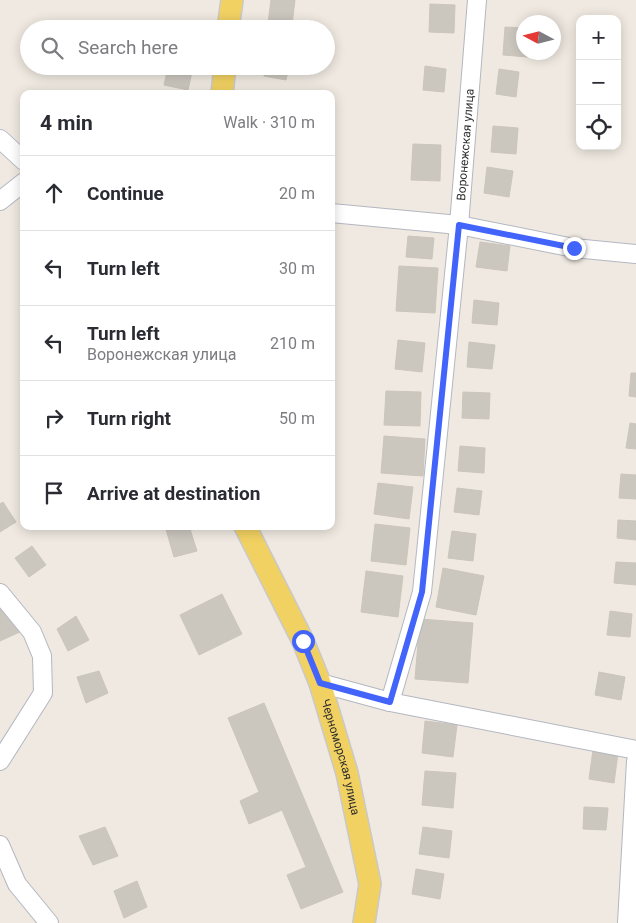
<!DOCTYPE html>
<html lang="en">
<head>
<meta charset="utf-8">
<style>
	body { margin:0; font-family:Roboto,sans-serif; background:#f2f2f3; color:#2b2b33 }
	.controls { position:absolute; right:15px; top:15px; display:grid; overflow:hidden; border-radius:10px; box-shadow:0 2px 12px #0003 }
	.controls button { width:45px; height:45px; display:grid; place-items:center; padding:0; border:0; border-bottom:1px solid #e1e1e2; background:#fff; color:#2b2b33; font:25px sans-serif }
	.compass { position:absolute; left:516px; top:15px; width:45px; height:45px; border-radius:50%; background:#fff; box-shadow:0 2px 12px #0003; rotate:277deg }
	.stop { position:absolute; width:15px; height:15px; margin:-11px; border:4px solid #4264fb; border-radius:50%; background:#fff }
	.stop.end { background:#4264fb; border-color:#fff; box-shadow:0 1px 5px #0008 }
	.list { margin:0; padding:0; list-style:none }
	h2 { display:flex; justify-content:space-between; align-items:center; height:65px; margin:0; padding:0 20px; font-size:21px }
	h2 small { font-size:16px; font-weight:400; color:#7c7c81 }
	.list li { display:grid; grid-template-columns:32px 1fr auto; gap:15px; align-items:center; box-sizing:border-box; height:75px; padding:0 20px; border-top:1px solid #e1e1e2 }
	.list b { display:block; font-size:19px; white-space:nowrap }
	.list p { margin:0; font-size:16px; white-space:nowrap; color:#7c7c81 }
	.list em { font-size:16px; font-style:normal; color:#7c7c81 }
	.icon { flex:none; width:28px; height:28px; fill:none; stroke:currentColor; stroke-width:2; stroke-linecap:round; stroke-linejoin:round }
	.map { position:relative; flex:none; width:636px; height:923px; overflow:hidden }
	.search { position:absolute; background:#fff; box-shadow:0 2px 12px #0003; left:20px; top:20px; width:315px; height:55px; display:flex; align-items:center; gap:12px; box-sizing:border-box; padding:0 18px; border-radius:28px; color:#7c7c81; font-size:19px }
	.panel { position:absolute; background:#fff; box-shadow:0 2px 12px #0003; left:20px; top:90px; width:315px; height:440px; border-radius:10px }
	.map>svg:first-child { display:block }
	.building { fill:#cbc7bf; stroke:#cbc5ba }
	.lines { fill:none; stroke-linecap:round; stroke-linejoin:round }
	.minor-casing { stroke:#b4b7c1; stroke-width:20 }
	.major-casing { stroke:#c9c9c9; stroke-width:24 }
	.minor { stroke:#fff; stroke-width:18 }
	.major { stroke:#f2d163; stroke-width:21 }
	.route { stroke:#4264fb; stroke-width:6 }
	.labels { text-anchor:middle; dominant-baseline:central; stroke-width:4; stroke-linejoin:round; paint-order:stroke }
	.street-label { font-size:12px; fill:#2e2e2e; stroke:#fff }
</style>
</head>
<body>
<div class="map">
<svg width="636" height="923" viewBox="0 0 636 923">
	<rect width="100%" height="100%" fill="#efe9e1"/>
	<!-- building -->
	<g class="building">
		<polygon points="271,0 295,0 292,25 268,23"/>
		<polygon points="430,4 455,5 454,33 429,32"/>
		<polygon points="172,21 196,25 195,29 171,29"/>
		<polygon points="505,27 524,28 524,52 528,52 528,57 503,55"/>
		<polygon points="266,66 289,66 286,80 264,76"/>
		<polygon points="425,66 446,69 444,92 423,90"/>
		<polygon points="168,67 192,72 188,90 164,85"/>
		<polygon points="499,69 519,72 516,97 496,94"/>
		<polygon points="493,126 518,128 516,154 491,152"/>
		<polygon points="413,144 441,145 440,181 411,180"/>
		<polygon points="487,167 513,171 509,197 484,193"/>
		<polygon points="408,236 434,238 432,259 406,257"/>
		<polygon points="480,242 510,246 507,271 476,267"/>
		<polygon points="399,266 438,268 435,313 396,311"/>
		<polygon points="474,300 499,303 497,325 472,323"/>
		<polygon points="398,340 425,343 422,372 395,369"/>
		<polygon points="469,342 495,345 492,369 467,367"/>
		<polygon points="631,373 636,373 636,397 629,396"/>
		<polygon points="386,391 421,392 420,426 384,425"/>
		<polygon points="463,392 490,393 489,419 462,418"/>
		<polygon points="630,423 636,424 636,449 626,448"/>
		<polygon points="384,436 425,439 423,476 381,473"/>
		<polygon points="460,446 485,448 484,473 458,471"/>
		<polygon points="621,474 636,475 636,499 619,498"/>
		<polygon points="378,483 413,487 409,519 374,514"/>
		<polygon points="457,488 482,491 479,515 454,512"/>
		<polygon points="3,502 16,522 0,532 0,504"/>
		<polygon points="618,520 636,521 636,540 617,538"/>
		<polygon points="375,524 410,528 406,565 371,561"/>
		<polygon points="165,526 189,526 197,551 174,557"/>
		<polygon points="452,531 476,534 473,561 448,558"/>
		<polygon points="32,546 46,565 29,577 15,558"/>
		<polygon points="616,562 636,563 636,585 614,583"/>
		<polygon points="443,568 484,576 476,615 436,607"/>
		<polygon points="366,571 403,576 398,617 361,612"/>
		<polygon points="222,594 242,634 199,655 180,615"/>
		<polygon points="0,607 1,607 22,631 0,641"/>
		<polygon points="610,611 632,614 630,637 607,635"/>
		<polygon points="76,616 89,640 68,651 57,629"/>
		<polygon points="420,619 473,623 468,683 415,679"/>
		<polygon points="99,671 108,693 86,703 77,677"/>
		<polygon points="599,672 625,677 621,700 595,695"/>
		<polygon points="264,703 343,892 301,909 287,875 306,867 282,810 249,824 240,801 259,792 228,718"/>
		<polygon points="425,721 457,725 453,757 422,753"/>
		<polygon points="593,750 618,753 614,783 589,779"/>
		<polygon points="425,771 456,773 453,808 422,805"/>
		<polygon points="584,807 608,808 606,830 583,829"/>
		<polygon points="105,827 118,856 93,865 79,836"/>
		<polygon points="423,827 452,831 449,858 419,854"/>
		<polygon points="416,869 444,874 440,899 412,894"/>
		<polygon points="137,881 147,907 124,918 114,891"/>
	</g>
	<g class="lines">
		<!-- minor casing -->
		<g class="minor-casing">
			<g id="minor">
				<polyline points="0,139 24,161"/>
				<polyline points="0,201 24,182"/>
				<polyline points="331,213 459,225 574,248 636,254"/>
				<polyline points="0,593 32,632 42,656 43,693 0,761"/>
				<polyline points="320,683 390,702 636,750"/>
				<path id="s1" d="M 390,702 L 422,592 L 459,225 L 477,0"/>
				<polyline points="0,845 17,884 49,923"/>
				<polyline points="627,923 636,761"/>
			</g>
		</g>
		<!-- major casing -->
		<g class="major-casing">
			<g id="major">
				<polyline points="228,29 232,0"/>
				<polyline points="222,94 225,66"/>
				<path id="s2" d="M 245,526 L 303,641 L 320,683 L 347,773 L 370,884 L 364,923"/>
			</g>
		</g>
		<!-- minor -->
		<use href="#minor" class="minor"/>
		<!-- major -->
		<use href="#major" class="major"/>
	</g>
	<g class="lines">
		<!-- route -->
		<polyline class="route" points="303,641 320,683 390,702 422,592 459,225 574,248"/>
	</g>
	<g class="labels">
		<!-- street labels -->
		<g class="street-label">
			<text stroke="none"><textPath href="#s1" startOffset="564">Воронежская улица</textPath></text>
			<text stroke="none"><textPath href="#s2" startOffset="251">Черноморская улица</textPath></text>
		</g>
	</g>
</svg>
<div class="controls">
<button>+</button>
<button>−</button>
<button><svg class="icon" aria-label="locate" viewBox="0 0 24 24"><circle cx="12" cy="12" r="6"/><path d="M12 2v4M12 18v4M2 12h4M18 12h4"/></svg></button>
</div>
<svg class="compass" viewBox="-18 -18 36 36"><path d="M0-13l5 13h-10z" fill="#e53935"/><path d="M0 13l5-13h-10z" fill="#7c7c81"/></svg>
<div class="stop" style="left:303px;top:641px"></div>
<div class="stop end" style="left:574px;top:248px"></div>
<div class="search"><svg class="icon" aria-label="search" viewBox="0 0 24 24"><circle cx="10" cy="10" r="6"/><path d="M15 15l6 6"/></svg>Search here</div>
<section class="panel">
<h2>4 min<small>Walk · 310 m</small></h2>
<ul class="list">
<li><svg class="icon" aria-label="ahead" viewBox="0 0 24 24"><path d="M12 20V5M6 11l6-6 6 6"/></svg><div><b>Continue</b></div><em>20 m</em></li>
<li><svg class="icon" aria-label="left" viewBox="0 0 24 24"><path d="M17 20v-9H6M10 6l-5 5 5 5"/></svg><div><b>Turn left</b></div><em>30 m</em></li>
<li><svg class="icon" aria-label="left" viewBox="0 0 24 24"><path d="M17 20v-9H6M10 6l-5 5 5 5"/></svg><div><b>Turn left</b><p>Воронежская улица</p></div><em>210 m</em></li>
<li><svg class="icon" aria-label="right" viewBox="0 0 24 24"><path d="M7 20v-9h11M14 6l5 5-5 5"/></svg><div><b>Turn right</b></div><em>50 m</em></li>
<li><svg class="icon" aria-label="arrive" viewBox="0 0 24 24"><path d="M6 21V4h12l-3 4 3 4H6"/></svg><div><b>Arrive at destination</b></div></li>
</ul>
</section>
</div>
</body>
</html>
